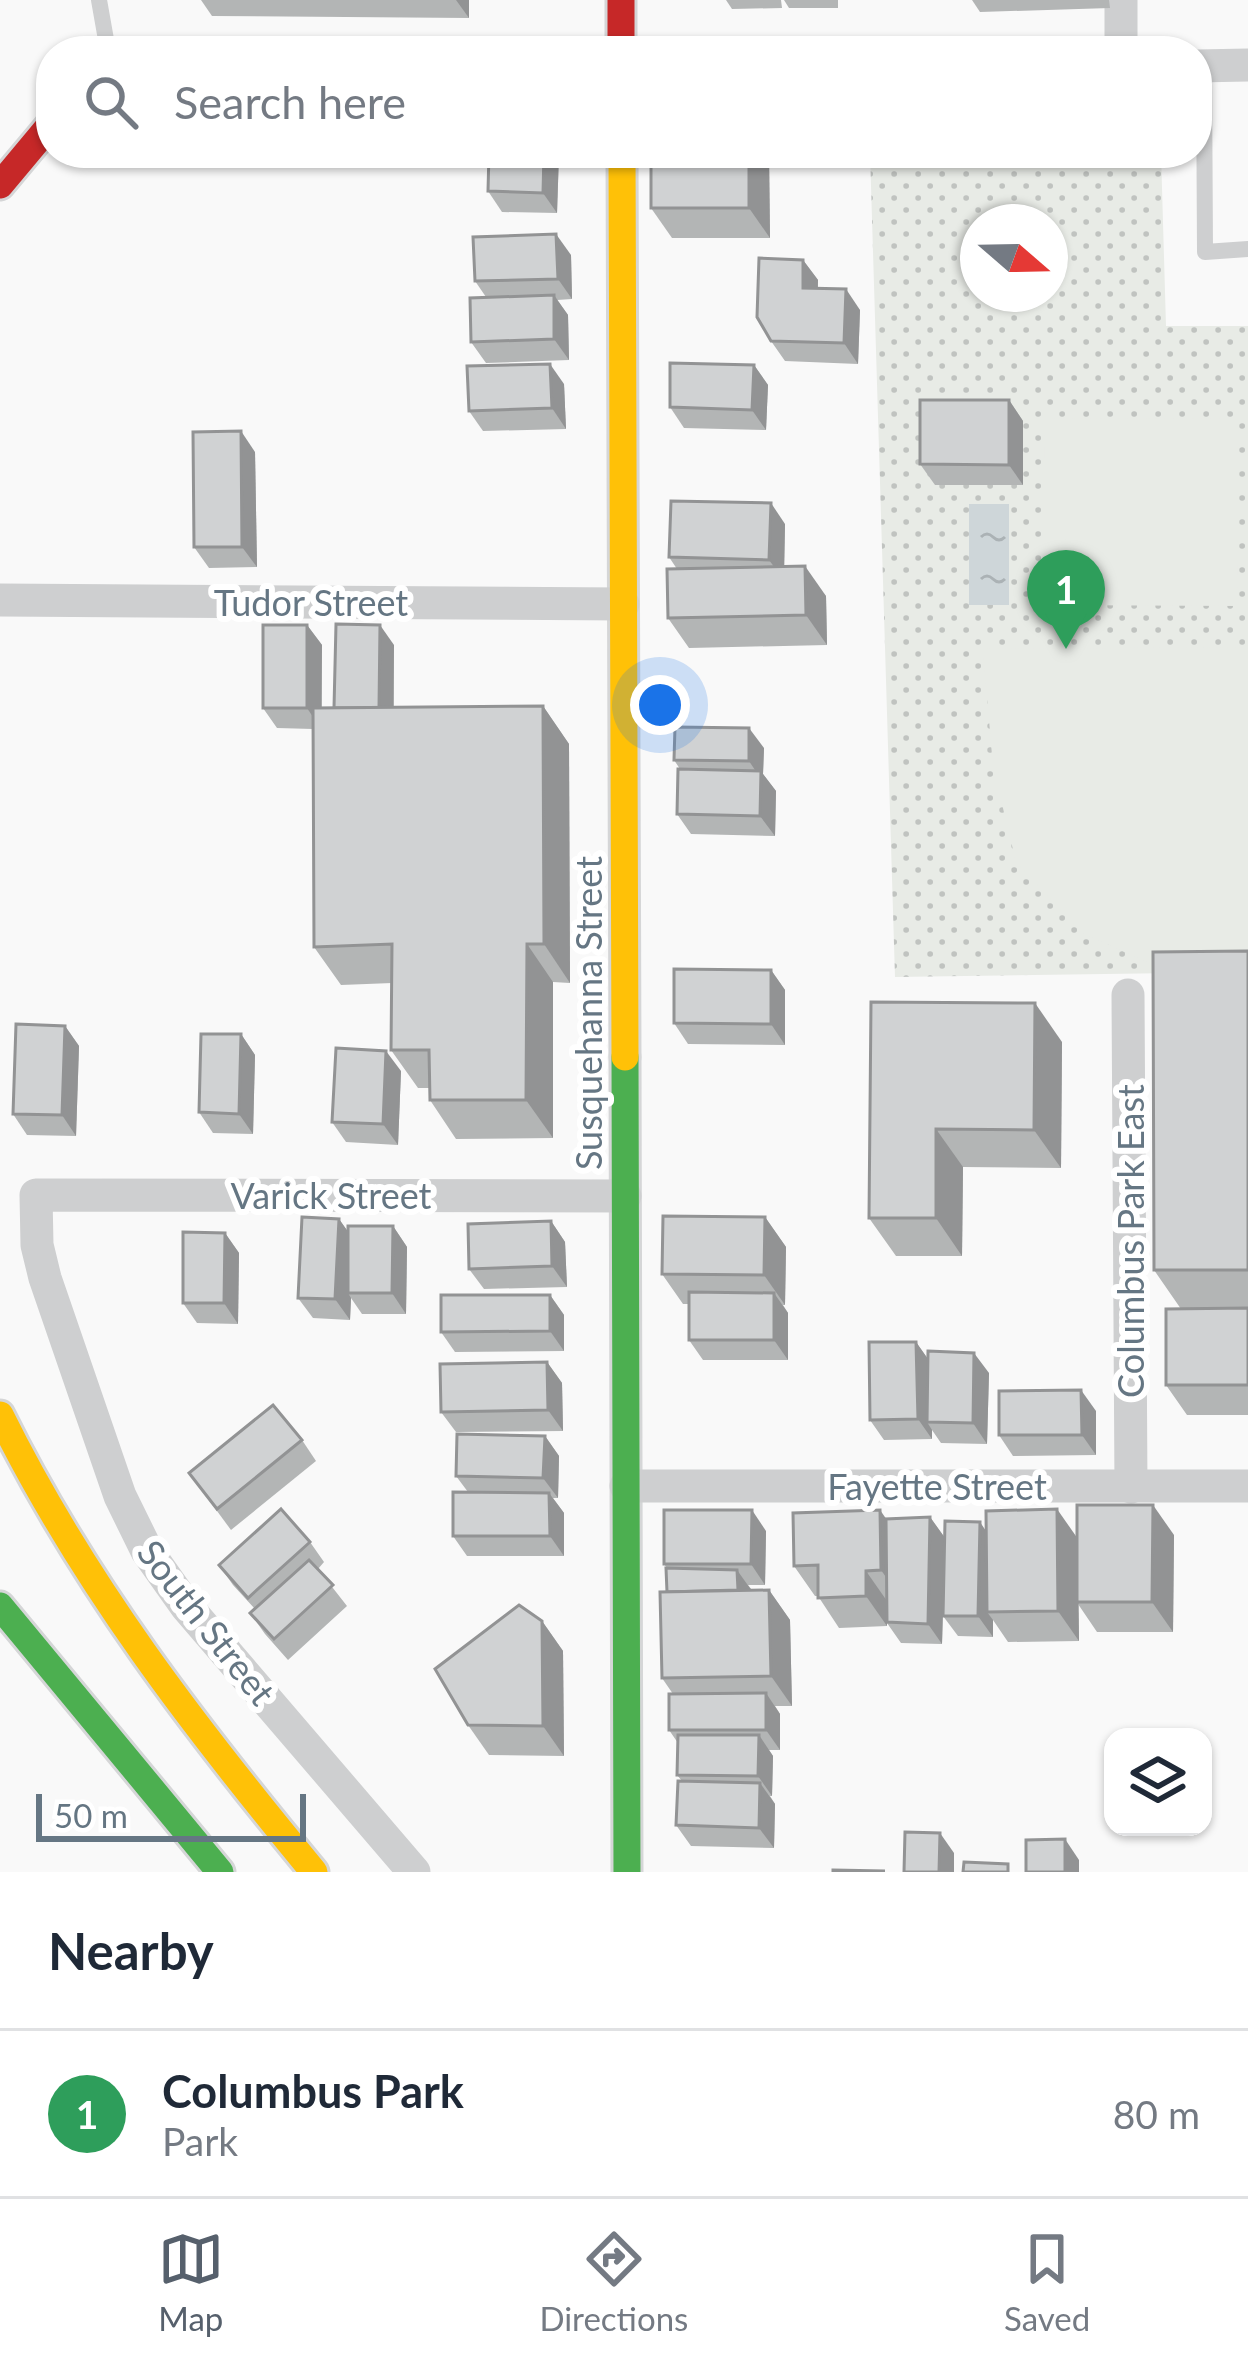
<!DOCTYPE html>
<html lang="en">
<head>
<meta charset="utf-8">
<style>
	body { margin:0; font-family:Lato,sans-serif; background:#f6f6f7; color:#1f2937 }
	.controls { position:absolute; right:36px; bottom:36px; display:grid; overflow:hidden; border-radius:24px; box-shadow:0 3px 9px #0004 }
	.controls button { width:108px; height:108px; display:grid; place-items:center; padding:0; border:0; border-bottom:3px solid #e0e1e3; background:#fff; color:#1f2937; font:60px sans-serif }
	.compass { position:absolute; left:960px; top:204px; width:108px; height:108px; border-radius:50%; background:#fff; box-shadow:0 3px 9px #0004; rotate:110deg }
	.scale { position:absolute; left:36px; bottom:30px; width:270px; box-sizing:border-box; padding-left:12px; border:6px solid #657683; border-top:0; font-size:33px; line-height:42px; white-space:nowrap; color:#657683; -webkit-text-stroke:9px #fff; paint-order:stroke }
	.you { position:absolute; left:660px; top:705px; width:42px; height:42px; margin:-30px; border:9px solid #fff; border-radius:50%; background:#1a73e8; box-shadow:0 0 0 18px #1a73e833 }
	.badge { display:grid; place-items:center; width:78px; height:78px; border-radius:50%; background:#56606c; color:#fff; font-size:39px; font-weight:700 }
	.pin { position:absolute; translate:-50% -99px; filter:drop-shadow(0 3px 6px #0008) }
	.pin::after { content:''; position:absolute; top:63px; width:42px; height:36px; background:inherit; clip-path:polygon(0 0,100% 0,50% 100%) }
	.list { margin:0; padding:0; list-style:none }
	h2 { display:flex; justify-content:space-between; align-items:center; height:156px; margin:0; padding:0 48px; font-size:51px }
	h2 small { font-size:39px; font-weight:400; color:#747a83 }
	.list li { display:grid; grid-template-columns:78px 1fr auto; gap:36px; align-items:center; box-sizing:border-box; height:168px; padding:0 48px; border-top:3px solid #e0e1e3 }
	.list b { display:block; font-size:45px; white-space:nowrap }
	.list p { margin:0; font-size:39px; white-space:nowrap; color:#747a83 }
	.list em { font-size:39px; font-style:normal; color:#747a83 }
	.icon { flex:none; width:66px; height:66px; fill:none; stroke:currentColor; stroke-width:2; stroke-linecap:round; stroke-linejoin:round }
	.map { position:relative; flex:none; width:1248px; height:1872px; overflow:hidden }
	.search { position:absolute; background:#fff; box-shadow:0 3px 9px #0004; left:36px; right:36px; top:36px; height:132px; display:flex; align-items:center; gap:30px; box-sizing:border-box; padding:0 42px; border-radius:48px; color:#747a83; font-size:45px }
	.sheet { height:324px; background:#fff }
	nav { display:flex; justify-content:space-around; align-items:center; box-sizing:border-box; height:168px; border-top:3px solid #e0e1e3; background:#fff; font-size:33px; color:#747a83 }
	nav a { display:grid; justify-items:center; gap:6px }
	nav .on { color:#56606c }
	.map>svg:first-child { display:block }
	.park { fill:url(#park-dots); fill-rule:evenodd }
	.garden { fill:#e8ebe6 }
	.water { fill:url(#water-ripples) }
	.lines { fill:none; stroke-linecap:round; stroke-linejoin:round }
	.fast-casing { stroke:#d5d6d7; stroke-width:33 }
	.slow-casing { stroke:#d5d6d7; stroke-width:33 }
	.jam-casing { stroke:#d5d6d7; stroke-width:33 }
	.lane { stroke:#cecfd0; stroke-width:16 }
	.street { stroke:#cecfd0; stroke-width:33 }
	.fast { stroke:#4caf50; stroke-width:27 }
	.slow { stroke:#ffc107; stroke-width:27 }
	.jam { stroke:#c62828; stroke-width:27 }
	.wall { fill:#b3b5b5 }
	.shaded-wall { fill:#929394 }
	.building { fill:#d0d2d3; stroke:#929394; stroke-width:3 }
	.labels { text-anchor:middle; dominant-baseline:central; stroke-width:12; stroke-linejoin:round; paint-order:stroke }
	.street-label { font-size:36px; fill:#657683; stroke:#fff }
</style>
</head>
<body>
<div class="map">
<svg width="1248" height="1872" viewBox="0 0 1248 1872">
	<defs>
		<pattern id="park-dots" width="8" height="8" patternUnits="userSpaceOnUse" patternTransform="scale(3)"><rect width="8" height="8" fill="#e8ebe6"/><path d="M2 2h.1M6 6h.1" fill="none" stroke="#c0c3c0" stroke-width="1.8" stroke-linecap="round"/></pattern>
		<pattern id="water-ripples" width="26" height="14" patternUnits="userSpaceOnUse" patternTransform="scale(3)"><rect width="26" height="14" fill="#ced6d9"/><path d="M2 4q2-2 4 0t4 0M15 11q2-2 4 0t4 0" fill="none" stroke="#abb2b5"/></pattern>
	</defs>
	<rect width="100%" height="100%" fill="#f9f9f9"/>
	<!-- park -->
	<path class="park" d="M 870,153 L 1161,153 L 1166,326 L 1248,326 L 1248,972 L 895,977 ZM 978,222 L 1050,222 L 1050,294 L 978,294 Z"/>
	<!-- garden -->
	<g class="garden">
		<polygon points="1045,418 1238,419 1237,606 1044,605"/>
		<polygon points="1248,647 1248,964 1154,965 1082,933 1016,862 993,767 983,649"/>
	</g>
	<!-- water -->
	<rect class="water" x="969" y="504" width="40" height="101"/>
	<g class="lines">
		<!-- fast casing -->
		<g class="fast-casing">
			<g id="fast">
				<polyline points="625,1057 627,1872"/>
				<polyline points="0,1606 220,1872"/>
			</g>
		</g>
		<!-- slow casing -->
		<g class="slow-casing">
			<g id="slow">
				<polyline points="622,153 625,1057"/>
				<path d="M 0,1415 C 83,1583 195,1728 314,1872"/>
			</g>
		</g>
		<!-- jam casing -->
		<g class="jam-casing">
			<g id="jam">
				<polyline points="621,0 621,51"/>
				<polyline points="0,185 51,124"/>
			</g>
		</g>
		<!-- lane -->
		<g class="lane">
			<polyline points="99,0 108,51"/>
			<polyline points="1204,66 1205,252 1248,249"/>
		</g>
		<!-- street -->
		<g class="street">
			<polyline points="1121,0 1121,51"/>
			<polyline points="1197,66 1248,65"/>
			<polyline points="0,600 623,604"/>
			<polyline points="1128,995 1131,1487"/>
			<polyline points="626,1486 1248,1486"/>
			<polyline points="414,1872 186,1606 147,1551 120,1496 45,1278 37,1245 36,1195 625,1196"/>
		</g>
		<!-- fast -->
		<use href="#fast" class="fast"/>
		<!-- slow -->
		<use href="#slow" class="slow"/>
		<!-- jam -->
		<use href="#jam" class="jam"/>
	</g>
	<!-- wall -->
	<g class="wall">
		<polygon points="201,0 469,0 469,18 212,16"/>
		<polygon points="726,0 781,0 782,8 732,9"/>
		<polygon points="784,0 838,0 838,8 789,8"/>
		<polygon points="972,0 1109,0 1110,8 980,12"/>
		<polygon points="559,153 557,213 502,212 488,191"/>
		<polygon points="769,153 770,238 672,238 651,208"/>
		<polygon points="571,255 572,299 557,300 568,315 569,360 486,363 471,342 486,297 475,281"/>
		<polygon points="803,260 818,280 818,289 860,310 858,364 785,361 771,341"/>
		<polygon points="754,365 768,385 766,430 684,428 670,407"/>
		<polygon points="564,384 566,429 483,431 469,411"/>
		<polygon points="1009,400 1023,421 1023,485 935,485 920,464"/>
		<polygon points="255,452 257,567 209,568 194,547"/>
		<polygon points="785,524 784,566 826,596 827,645 689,648 668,618 677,569 669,557"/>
		<polygon points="307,625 322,645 322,708 335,708 394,645 394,707 543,706 569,744 570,983 553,982 553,1138 456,1139 430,1100 430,1088 418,1088 391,1050 392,983 341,985 314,947 313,729 277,728 263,708"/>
		<polygon points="764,748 763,774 776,791 775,836 691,834 677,814 680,769 674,760"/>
		<polygon points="1248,951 1248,1415 1187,1415 1166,1385 1181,1309 1154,1270"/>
		<polygon points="771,970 785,990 785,1045 688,1044 674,1023"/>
		<polygon points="871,1002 1062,1042 1061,1168 963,1167 962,1256 896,1256 869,1218"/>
		<polygon points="65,1026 79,1046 76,1136 27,1135 13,1114"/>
		<polygon points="241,1034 255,1055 253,1134 213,1133 199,1112"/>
		<polygon points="401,1071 398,1145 346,1142 332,1122"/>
		<polygon points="765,1217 786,1247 785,1305 783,1305 788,1313 788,1360 703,1360 689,1340 689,1304 683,1304 662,1274"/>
		<polygon points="339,1219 348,1232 393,1226 407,1247 406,1314 362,1314 351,1298 350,1320 313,1318 298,1298"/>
		<polygon points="551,1221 565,1242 567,1287 484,1289 469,1269"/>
		<polygon points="225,1233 239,1253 238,1324 197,1323 183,1303"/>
		<polygon points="550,1295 564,1315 564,1351 455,1352 441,1332"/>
		<polygon points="916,1342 928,1359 989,1373 987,1444 941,1443 932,1430 932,1439 884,1440 870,1420"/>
		<polygon points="547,1362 562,1383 563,1431 456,1432 441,1412"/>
		<polygon points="1096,1411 1096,1455 1013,1456 999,1435"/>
		<polygon points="545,1436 559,1456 558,1498 553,1498 564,1513 564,1556 467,1556 453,1536 468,1492 456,1476"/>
		<polygon points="302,1440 316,1461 231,1530 189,1473"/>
		<polygon points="930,1517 945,1538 942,1644 901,1643 887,1623 887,1626 839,1628 818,1596 815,1596 794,1566 886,1519"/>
		<polygon points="766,1531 765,1585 748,1585 752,1590 769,1590 790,1620 792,1706 775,1706 780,1714 780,1750 769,1750 773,1756 772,1796 770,1796 775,1804 774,1848 691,1846 676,1825 682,1781 677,1775 678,1743 669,1730 673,1694 662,1678 667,1592 667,1568 664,1564"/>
		<polygon points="986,1531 1077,1538 1174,1535 1173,1632 1097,1632 1078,1604 1079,1641 1008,1642 993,1620 993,1637 958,1636 943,1616"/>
		<polygon points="310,1542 324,1562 318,1569 347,1606 288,1660 265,1634 250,1613 255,1609 233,1585 219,1565"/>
		<polygon points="542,1621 563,1651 564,1756 489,1755 468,1725"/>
	</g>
	<!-- shaded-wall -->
	<g class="shaded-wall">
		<polygon points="456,0 469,0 469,18"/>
		<polygon points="544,153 559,153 557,213 543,193"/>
		<polygon points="749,153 769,153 770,238 749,208"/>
		<polygon points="556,234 571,255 572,299 558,279"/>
		<polygon points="803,260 818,280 817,309 803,288"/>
		<polygon points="846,289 860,310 858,364 844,343"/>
		<polygon points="554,295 568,315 569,360 554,339"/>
		<polygon points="550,364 564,384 566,429 552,408"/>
		<polygon points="754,365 768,385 766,430 752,410"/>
		<polygon points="1009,400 1023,421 1023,485 1009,465"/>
		<polygon points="241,431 255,452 257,567 242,547"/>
		<polygon points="771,503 785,524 784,580 769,560"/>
		<polygon points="805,566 826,596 827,645 806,615"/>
		<polygon points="307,625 322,645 321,729 307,708"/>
		<polygon points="380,625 394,645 393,728 379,708"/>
		<polygon points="543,706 569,744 570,983 544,944"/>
		<polygon points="749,728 764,748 763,774 776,791 775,836 760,816 761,779 749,761"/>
		<polygon points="527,944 553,982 553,1138 526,1100"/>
		<polygon points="771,970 785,990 785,1045 771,1024"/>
		<polygon points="1035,1003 1062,1042 1061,1168 1034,1130"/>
		<polygon points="65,1026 79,1046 76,1136 62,1115"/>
		<polygon points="241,1034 255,1055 253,1134 239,1114"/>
		<polygon points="386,1051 401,1071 398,1145 383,1124"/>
		<polygon points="936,1129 963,1167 962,1256 936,1218"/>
		<polygon points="765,1217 786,1247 785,1305 764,1275"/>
		<polygon points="339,1219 354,1240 348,1293 351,1298 350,1320 335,1299"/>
		<polygon points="551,1221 565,1242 567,1287 552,1266"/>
		<polygon points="393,1226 407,1247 406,1314 392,1293"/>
		<polygon points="225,1233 239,1253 238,1324 224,1303"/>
		<polygon points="774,1293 788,1313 788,1360 774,1340"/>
		<polygon points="550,1295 564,1315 564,1351 550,1331"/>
		<polygon points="916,1342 930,1362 927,1422 932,1430 932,1439 918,1419"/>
		<polygon points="974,1353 989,1373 987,1444 973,1423"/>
		<polygon points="547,1362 562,1383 563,1431 548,1410"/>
		<polygon points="1081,1390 1096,1411 1096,1455 1082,1435"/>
		<polygon points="545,1436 559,1456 558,1498 543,1478"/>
		<polygon points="549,1493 564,1513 564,1556 550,1536"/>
		<polygon points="1153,1505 1174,1535 1173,1632 1152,1602"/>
		<polygon points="1057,1509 1078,1539 1079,1641 1058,1611"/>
		<polygon points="752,1510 766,1531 765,1585 751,1564"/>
		<polygon points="880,1510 901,1540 902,1600 881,1570"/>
		<polygon points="930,1517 945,1538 942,1644 928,1624"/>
		<polygon points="980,1522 994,1543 987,1612 993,1620 993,1637 978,1616"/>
		<polygon points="737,1570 752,1591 738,1600"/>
		<polygon points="866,1571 887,1601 887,1626 866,1596"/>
		<polygon points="769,1590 790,1620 792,1706 771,1676"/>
		<polygon points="542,1621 563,1651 564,1756 543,1726"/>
		<polygon points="766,1693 780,1714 780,1750 766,1730"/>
		<polygon points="759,1735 773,1756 772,1796 758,1776"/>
		<polygon points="760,1783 775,1804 774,1848 759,1828"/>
		<polygon points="940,1833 954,1853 954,1872 939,1872"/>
		<polygon points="1065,1839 1079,1860 1079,1872 1065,1872"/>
	</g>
	<!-- building -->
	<g class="building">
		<polygon points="489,153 544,153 543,193 488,191"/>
		<rect x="651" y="153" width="98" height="55"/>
		<polygon points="556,234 558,279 475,281 473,237"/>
		<polygon points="759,258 803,260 803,288 846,289 844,343 771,341 757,317"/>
		<polygon points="554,295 554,339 471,342 470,298"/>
		<polygon points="670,363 754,365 752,410 670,407"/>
		<polygon points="550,364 552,408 469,411 467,366"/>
		<polygon points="920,400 1009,400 1009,465 920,464"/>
		<polygon points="241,431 242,547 194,547 193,432"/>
		<polygon points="671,501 771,503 769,560 669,557"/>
		<polygon points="805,566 806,615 668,618 667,569"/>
		<polygon points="336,624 380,625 379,708 334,708"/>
		<rect x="263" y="625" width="44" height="83"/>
		<polygon points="543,706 544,944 527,944 526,1100 430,1100 429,1050 391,1050 392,944 314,947 313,708"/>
		<polygon points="675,727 749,728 749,761 674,760"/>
		<polygon points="678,769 761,771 760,816 677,814"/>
		<polygon points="1248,951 1248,1270 1154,1270 1153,952"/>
		<polygon points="674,969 771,970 771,1024 674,1023"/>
		<polygon points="871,1002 1035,1003 1034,1130 936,1129 936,1218 869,1218"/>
		<polygon points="16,1024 65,1026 62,1115 13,1114"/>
		<polygon points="201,1034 241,1034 239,1114 199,1112"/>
		<polygon points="336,1048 386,1051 383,1124 332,1122"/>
		<polygon points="663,1216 765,1217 764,1275 662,1274"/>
		<polygon points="302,1217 339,1219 335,1299 298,1298"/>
		<polygon points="551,1221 552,1266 469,1269 468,1224"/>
		<polygon points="348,1226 393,1226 392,1293 348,1293"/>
		<polygon points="183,1232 225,1233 224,1303 183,1303"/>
		<polygon points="689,1292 774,1293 774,1340 689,1340"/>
		<polygon points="441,1295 550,1295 550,1331 441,1332"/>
		<polygon points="1248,1308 1248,1385 1166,1385 1166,1309"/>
		<polygon points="869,1342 916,1342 918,1419 870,1420"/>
		<polygon points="928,1351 974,1353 973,1423 927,1422"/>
		<polygon points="547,1362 548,1410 441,1412 440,1364"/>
		<polygon points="1081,1390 1082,1435 999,1435 999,1391"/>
		<polygon points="273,1405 302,1440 217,1509 189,1473"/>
		<polygon points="457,1434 545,1436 543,1478 456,1476"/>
		<polygon points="453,1492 549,1493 550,1536 453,1536"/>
		<polygon points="1077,1505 1153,1505 1152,1602 1077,1602"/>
		<polygon points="281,1509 310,1542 248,1598 219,1565"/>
		<polygon points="1057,1509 1058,1611 987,1612 986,1511"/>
		<polygon points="664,1510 752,1510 751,1564 664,1564"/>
		<polygon points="880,1510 881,1570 866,1571 866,1596 818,1598 818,1565 794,1566 793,1513"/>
		<polygon points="930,1517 928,1624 887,1622 886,1519"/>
		<polygon points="945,1521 980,1522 978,1616 943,1616"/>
		<polygon points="309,1560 333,1585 274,1639 250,1613"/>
		<polygon points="666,1568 737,1570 738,1590 667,1592"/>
		<polygon points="769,1590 771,1676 662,1678 660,1592"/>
		<polygon points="519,1605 542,1621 543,1726 468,1725 435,1669"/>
		<polygon points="766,1693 766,1730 669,1730 669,1694"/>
		<polygon points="678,1735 759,1735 758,1776 677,1775"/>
		<polygon points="678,1781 760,1783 759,1828 676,1825"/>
		<polygon points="905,1832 940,1833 939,1872 904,1872"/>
		<polygon points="1065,1839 1065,1872 1026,1872 1026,1840"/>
		<polygon points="964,1862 1008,1864 1008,1872 963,1872"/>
		<polygon points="833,1870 885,1871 833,1872"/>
	</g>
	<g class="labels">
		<!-- street labels -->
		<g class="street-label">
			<text x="311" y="602">Tudor Street</text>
			<text transform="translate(588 1013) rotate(-90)">Susquehanna Street</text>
			<text x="331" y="1195">Varick Street</text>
			<text transform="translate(1130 1241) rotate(-90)">Columbus Park East</text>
			<text x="937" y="1486">Fayette Street</text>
			<text transform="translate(207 1622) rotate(52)">South Street</text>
		</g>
	</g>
</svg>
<div class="controls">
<button><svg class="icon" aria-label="layers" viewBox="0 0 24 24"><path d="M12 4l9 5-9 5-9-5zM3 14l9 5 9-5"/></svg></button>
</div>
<svg class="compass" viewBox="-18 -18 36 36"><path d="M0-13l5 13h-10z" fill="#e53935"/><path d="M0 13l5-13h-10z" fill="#747a83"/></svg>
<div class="scale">50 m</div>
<div class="you"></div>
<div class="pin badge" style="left:1066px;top:649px;background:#2e9e5b">1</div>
<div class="search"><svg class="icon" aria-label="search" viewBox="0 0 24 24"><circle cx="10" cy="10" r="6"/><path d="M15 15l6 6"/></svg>Search here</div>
</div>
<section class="sheet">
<h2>Nearby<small></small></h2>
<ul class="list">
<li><span class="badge" style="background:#2e9e5b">1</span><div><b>Columbus Park</b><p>Park</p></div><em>80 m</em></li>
</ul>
</section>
<nav>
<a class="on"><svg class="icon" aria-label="map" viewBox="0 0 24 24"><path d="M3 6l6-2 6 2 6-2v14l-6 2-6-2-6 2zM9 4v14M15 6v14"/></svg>Map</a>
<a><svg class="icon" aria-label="directions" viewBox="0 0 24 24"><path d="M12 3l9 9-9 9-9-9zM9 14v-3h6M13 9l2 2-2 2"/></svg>Directions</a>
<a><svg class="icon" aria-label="saved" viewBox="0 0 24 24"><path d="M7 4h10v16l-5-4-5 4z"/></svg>Saved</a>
</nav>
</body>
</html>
